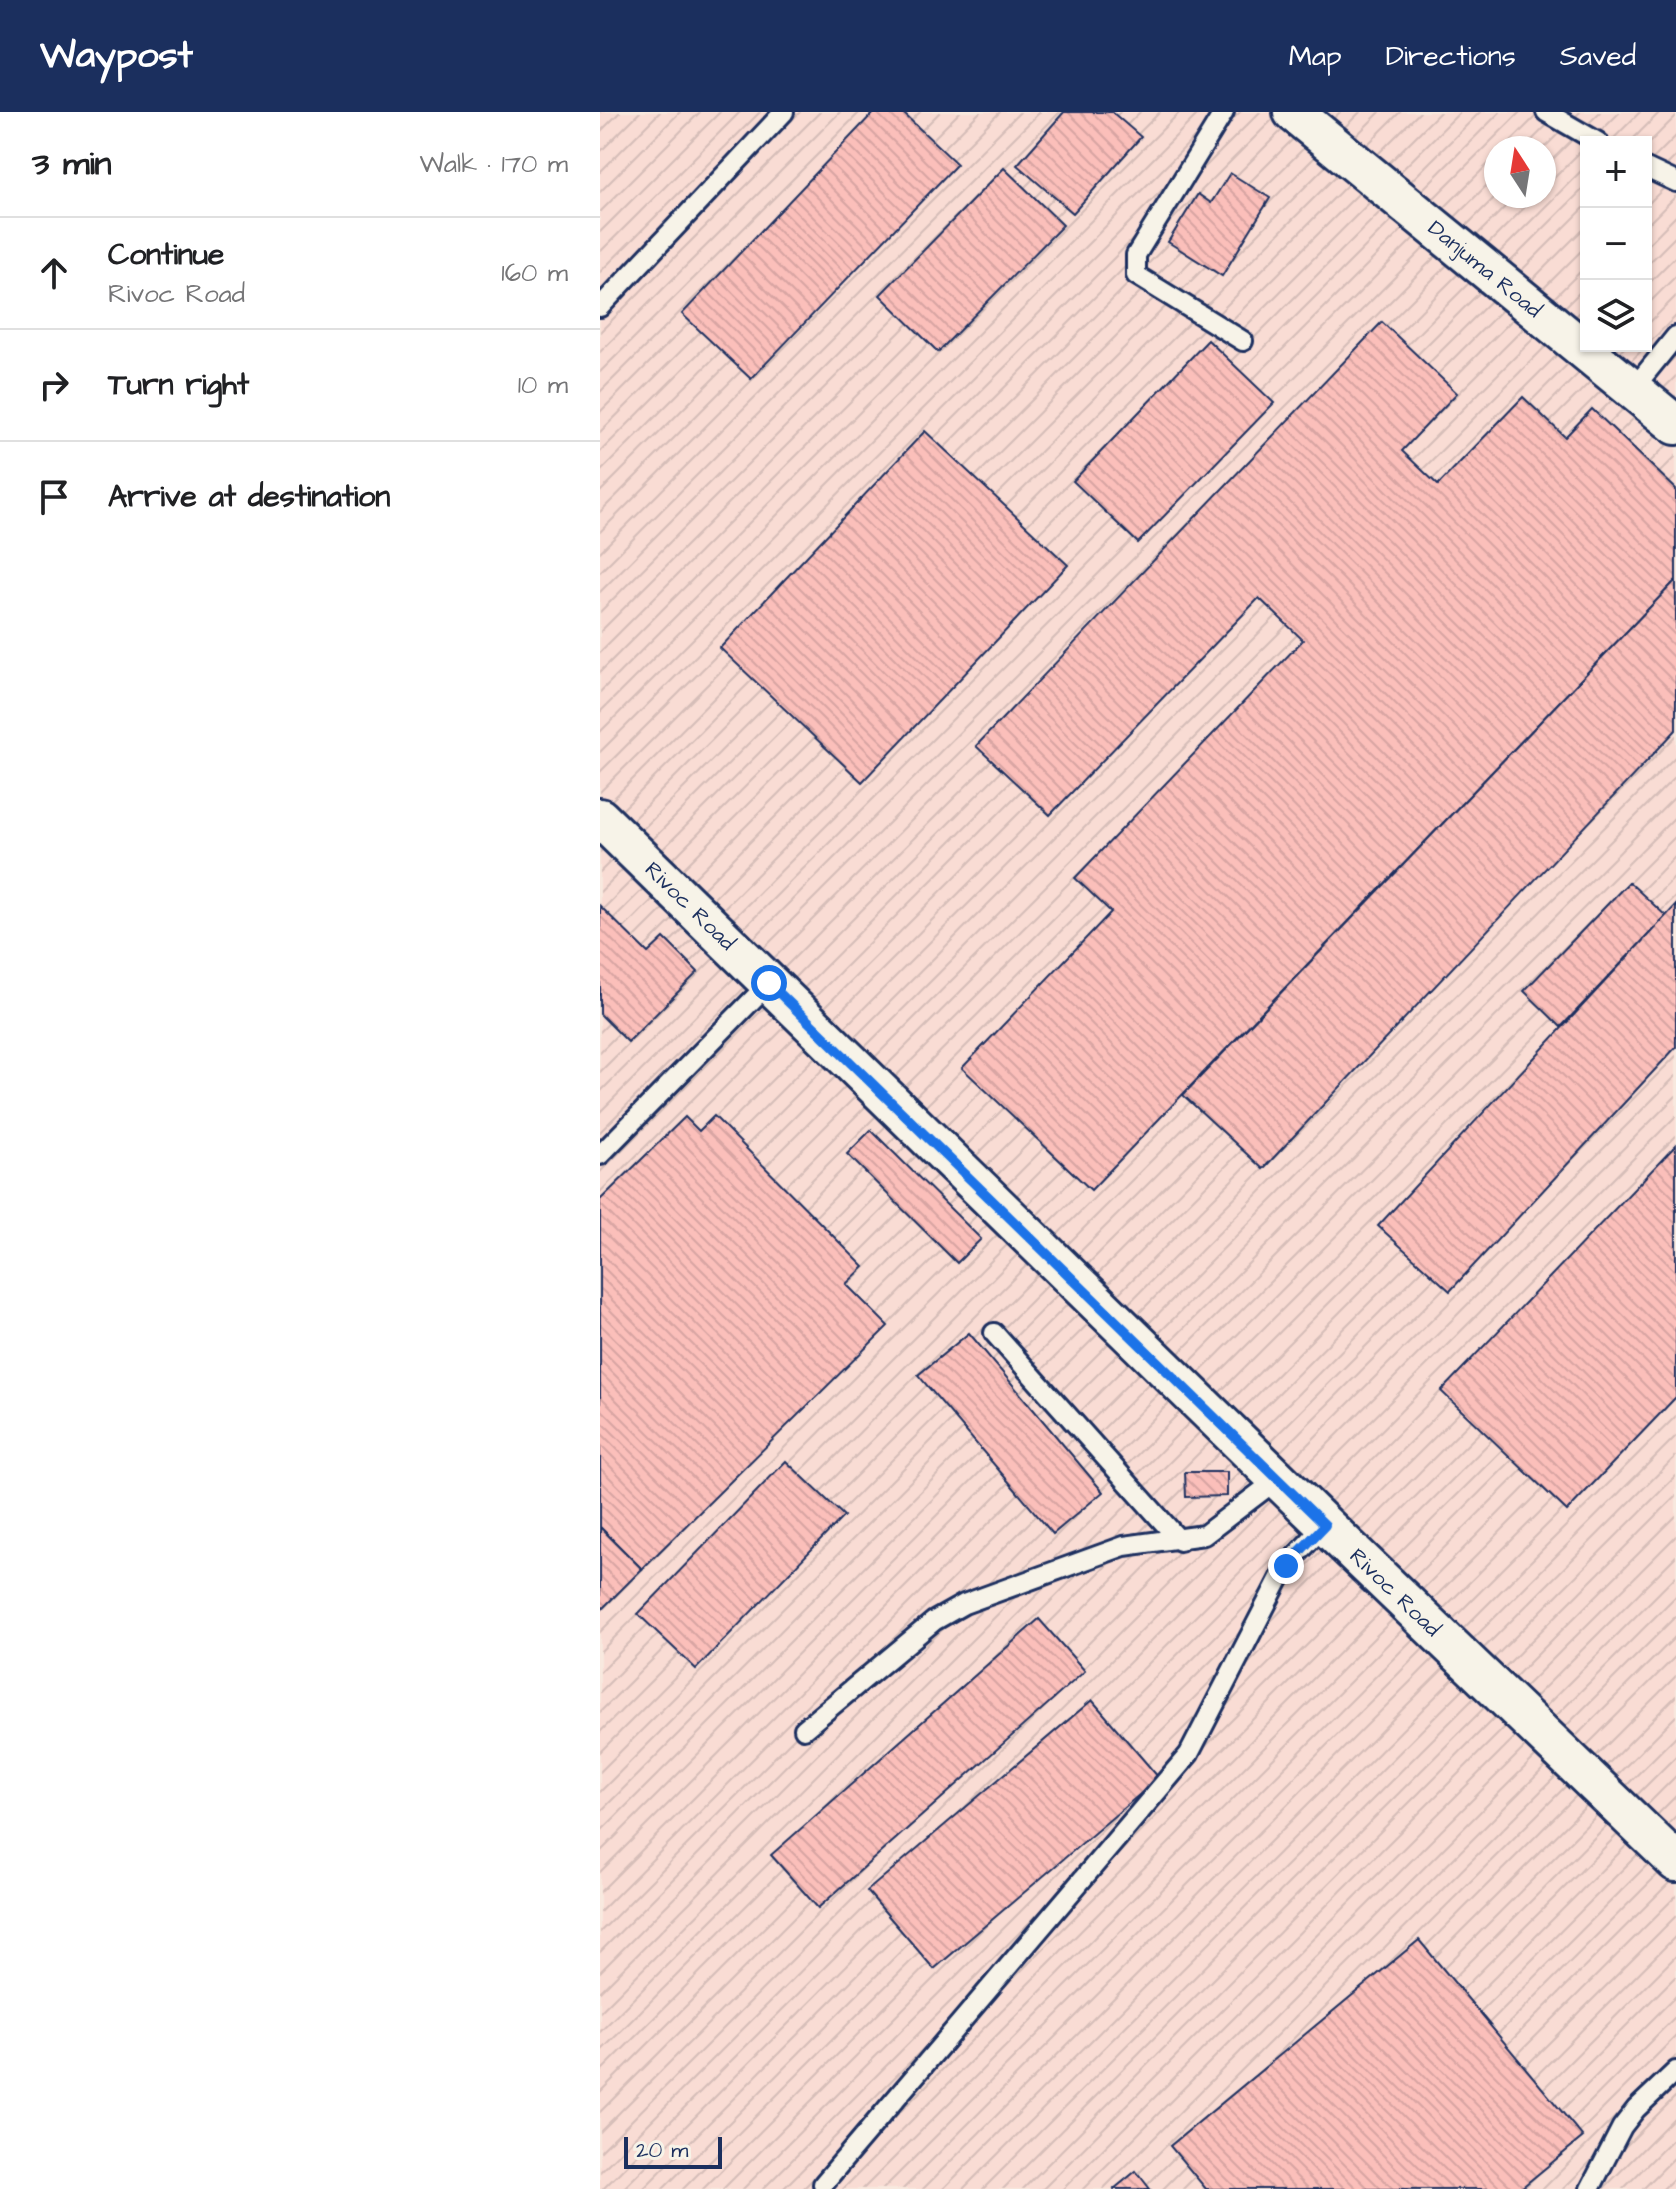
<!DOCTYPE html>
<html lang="en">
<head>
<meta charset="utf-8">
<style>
	body { margin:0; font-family:"Architects Daughter",sans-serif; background:#f6f6f6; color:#202124 }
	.controls { position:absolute; right:24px; top:24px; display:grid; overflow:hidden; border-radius:0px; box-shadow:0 2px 6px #0004 }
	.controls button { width:72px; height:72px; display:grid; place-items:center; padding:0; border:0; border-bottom:2px solid #e0e0e0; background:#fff; color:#202124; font:40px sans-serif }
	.compass { position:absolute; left:884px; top:24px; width:72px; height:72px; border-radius:50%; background:#fff; box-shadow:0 2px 6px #0004; rotate:348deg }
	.scale { position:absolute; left:24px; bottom:20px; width:98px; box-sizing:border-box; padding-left:8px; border:4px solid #1b2f5e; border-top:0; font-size:22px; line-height:28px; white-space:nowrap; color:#1b2f5e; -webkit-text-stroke:6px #f7f3e8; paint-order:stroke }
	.stop { position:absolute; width:24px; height:24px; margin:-18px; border:6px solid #1a73e8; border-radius:50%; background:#fff }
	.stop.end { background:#1a73e8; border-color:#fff; box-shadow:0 2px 8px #0008 }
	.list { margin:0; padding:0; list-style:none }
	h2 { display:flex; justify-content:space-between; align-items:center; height:104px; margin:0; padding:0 32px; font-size:34px }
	h2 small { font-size:26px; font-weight:400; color:#757577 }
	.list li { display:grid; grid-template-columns:52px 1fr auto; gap:24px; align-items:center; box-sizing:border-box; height:112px; padding:0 32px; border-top:2px solid #e0e0e0 }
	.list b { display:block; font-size:30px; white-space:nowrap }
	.list p { margin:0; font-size:26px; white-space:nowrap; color:#757577 }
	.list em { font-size:26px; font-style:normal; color:#757577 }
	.icon { flex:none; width:44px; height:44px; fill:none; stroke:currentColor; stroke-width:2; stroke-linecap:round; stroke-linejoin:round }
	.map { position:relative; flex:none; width:1076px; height:2077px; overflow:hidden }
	header { display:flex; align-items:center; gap:48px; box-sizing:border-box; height:112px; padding:0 40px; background:#1b2f5e; color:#fff }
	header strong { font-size:38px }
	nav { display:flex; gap:44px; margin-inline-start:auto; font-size:28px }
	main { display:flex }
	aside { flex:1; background:#fff }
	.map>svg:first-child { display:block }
	.industrial { fill:url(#industrial-furrows); fill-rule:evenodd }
	.building { fill:url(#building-back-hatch); stroke:#1b2f5e; stroke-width:2 }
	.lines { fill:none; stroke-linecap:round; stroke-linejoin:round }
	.lane-casing { stroke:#1b2f5e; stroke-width:24 }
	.street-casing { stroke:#1b2f5e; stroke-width:44 }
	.lane { stroke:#f7f3e8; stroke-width:18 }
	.street { stroke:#f7f3e8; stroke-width:38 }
	.route { stroke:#1a73e8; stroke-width:10 }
	.labels { text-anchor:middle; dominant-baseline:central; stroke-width:7; stroke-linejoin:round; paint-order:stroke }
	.street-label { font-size:22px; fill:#1b2f5e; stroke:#f7f3e8 }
</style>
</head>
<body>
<header>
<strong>Waypost</strong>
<nav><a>Map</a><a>Directions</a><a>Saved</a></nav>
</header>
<main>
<aside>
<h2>3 min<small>Walk · 170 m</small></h2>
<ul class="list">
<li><svg class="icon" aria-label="ahead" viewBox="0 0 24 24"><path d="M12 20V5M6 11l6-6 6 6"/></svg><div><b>Continue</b><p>Rivoc Road</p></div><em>160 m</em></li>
<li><svg class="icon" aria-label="right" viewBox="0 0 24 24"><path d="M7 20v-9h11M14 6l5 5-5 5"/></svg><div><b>Turn right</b></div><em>10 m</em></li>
<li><svg class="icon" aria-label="arrive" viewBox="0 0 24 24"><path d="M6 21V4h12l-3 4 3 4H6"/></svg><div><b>Arrive at destination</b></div></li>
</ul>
</aside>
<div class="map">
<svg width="1076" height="2077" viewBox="0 0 1076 2077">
	<defs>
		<pattern id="industrial-furrows" width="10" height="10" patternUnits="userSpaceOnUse" patternTransform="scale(2)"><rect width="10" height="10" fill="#f9dcd4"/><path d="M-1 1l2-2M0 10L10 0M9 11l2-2" fill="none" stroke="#d5bdb8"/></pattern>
		<pattern id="building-back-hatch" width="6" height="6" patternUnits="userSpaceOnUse" patternTransform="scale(2)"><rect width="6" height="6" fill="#fbbfba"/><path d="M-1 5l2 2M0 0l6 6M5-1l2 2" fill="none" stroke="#d7a4a2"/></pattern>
	</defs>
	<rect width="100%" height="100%" fill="#f8e9df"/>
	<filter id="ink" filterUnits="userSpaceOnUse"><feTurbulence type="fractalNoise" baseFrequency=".0125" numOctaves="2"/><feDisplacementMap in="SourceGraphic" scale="16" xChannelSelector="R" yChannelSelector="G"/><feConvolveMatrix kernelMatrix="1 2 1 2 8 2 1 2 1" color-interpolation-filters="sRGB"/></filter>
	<g filter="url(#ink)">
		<!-- industrial -->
		<path class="industrial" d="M 0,0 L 1076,0 L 1076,2077 L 0,2077 ZM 986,30 L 1046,30 L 1046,234 L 986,234 ZM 896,36 L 944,36 L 944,84 L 896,84 Z"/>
		<!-- building -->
		<g class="building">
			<polygon points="274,0 302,0 357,52 151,267 82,202"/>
			<polygon points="464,0 512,0 541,25 473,101 417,53"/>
			<polygon points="404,56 463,113 338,240 280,183"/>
			<polygon points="630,61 670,86 622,164 568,130 598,82 611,91"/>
			<polygon points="782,210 857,281 802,339 838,373 923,285 965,325 992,297 1076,377 1076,468 491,1078 362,956 511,800 475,766 703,528 659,486 450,703 376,634"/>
			<polygon points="608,228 674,291 538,431 473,369"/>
			<polygon points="325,319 468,453 262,670 120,536"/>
			<polygon points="1076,468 1076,618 663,1057 583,983"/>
			<polygon points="1029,770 1066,804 961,915 924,879"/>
			<polygon points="1076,793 1076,935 850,1179 778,1114"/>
			<polygon points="0,794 48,841 64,826 98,860 28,930 0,902"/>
			<polygon points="114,1004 264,1155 246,1172 288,1214 42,1457 0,1415 0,1088 85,1005 99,1019"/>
			<polygon points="271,1018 381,1127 357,1151 247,1042"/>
			<polygon points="1076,1033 1076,1285 967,1399 841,1279"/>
			<polygon points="369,1221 503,1380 453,1422 318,1263"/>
			<polygon points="186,1349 244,1404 96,1557 38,1502"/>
			<polygon points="585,1360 627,1360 627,1384 586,1385"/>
			<polygon points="0,1415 42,1457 0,1499"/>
			<polygon points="439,1507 485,1559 218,1796 171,1743"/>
			<polygon points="492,1588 559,1666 334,1857 267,1779"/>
			<polygon points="819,1828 983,2025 920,2077 606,2077 570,2034"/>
			<polygon points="536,2059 550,2077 514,2077"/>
		</g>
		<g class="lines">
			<!-- lane casing -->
			<g class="lane-casing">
				<g id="lane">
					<polyline points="624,0 536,143 536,163 643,229"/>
					<polyline points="946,0 998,30"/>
					<polyline points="1046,56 1076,70"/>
					<polyline points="0,195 184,0"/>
					<polyline points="1033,277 1076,224"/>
					<polyline points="0,1043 169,871"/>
					<polyline points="394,1221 580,1429"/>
					<polyline points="204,1617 334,1509 364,1492 524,1434 604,1423 679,1366"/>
					<polyline points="223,2072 589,1642 686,1454 725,1413"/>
					<polyline points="990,2077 1022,2015 1036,1997 1076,1959"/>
				</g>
			</g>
			<!-- street casing -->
			<g class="street-casing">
				<g id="street">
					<path id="s1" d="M 693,0 L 1076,313"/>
					<path id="s2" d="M 0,706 L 725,1413 L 1076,1750"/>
				</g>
			</g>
			<!-- lane -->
			<use href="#lane" class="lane"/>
			<!-- street -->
			<use href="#street" class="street"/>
		</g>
	</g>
	<g class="lines" filter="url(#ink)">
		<!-- route -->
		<polyline class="route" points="169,871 725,1413 686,1454"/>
	</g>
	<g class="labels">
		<!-- street labels -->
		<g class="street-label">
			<text stroke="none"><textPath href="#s1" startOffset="248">Danjuma Road</textPath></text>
			<text stroke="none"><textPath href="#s2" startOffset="126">Rivoc Road</textPath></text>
			<text stroke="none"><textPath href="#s2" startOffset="1110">Rivoc Road</textPath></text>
		</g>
	</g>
</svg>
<div class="controls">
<button>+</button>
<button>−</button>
<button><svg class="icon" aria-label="layers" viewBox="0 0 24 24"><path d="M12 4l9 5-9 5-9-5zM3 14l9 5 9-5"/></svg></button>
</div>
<svg class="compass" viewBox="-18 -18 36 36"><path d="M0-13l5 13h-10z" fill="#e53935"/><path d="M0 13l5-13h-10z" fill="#757577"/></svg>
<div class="scale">20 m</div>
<div class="stop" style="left:169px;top:871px"></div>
<div class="stop end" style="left:686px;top:1454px"></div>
</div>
</main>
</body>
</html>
